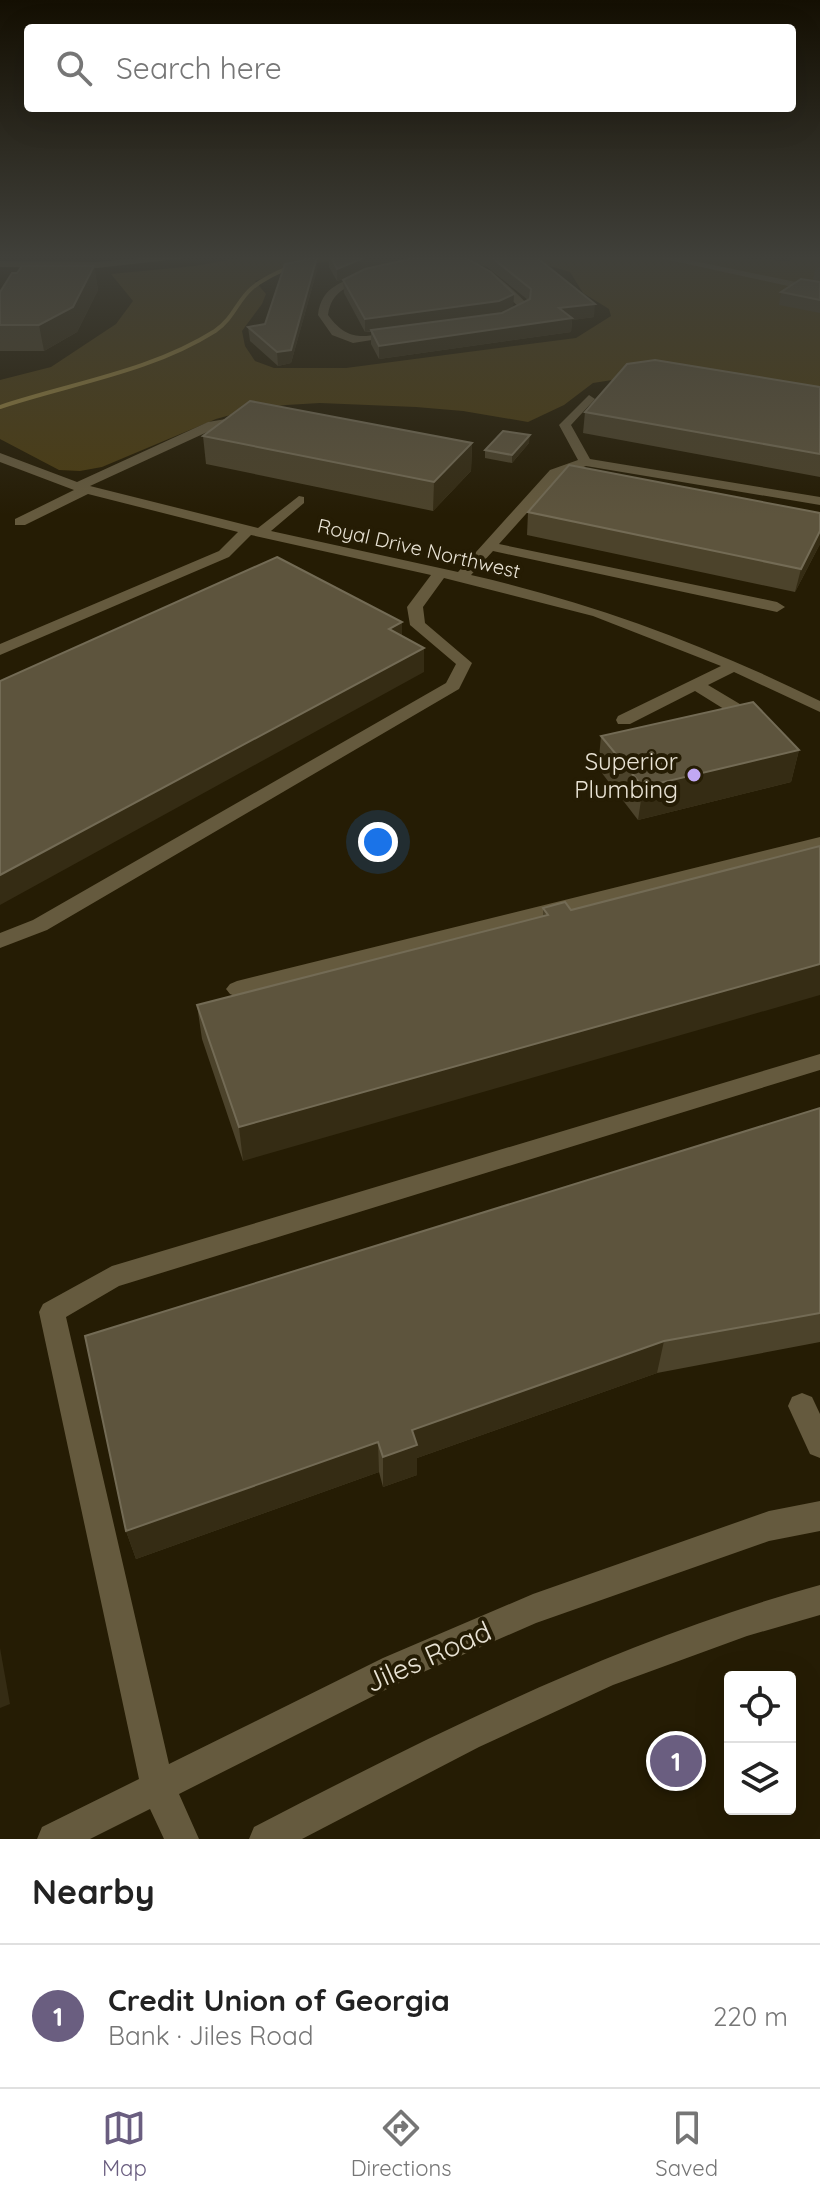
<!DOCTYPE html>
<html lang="en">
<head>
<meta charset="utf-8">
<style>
	body { margin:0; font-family:Quicksand,sans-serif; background:#f6f6f6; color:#222 }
	.controls { position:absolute; right:24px; bottom:24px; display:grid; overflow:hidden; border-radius:8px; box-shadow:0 8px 32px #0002 }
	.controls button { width:72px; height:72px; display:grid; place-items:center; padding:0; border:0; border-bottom:2px solid #e0e0e0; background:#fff; color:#222; font:40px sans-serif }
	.you { position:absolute; left:378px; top:842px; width:28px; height:28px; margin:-20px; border:6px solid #fff; border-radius:50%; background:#1a73e8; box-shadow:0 0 0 12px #1a73e833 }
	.badge { display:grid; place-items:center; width:52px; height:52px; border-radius:50%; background:#6a5e80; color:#fff; font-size:26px; font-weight:700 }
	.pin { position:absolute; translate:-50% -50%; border:4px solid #fff; box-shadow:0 2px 8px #0006 }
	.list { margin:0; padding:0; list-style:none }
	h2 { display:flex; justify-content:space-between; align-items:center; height:104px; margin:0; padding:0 32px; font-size:34px }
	h2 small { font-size:26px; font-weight:400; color:#767676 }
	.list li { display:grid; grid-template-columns:52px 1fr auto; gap:24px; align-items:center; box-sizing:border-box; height:144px; padding:0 32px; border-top:2px solid #e0e0e0 }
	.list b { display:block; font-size:30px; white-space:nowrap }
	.list p { margin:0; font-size:26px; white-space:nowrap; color:#767676 }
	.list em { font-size:26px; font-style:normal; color:#767676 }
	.icon { flex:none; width:44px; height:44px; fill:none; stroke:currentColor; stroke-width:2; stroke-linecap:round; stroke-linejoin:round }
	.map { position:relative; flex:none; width:820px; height:1839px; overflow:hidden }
	.search { position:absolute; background:#fff; box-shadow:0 8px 32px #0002; left:24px; right:24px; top:24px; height:88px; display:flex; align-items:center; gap:20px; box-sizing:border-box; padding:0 28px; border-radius:8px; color:#767676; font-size:30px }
	.sheet { height:248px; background:#fff }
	nav { display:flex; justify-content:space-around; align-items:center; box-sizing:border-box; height:112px; border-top:2px solid #e0e0e0; background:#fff; font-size:22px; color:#767676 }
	nav a { display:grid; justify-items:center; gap:4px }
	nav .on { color:#6a5e80 }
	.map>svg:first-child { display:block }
	.green { fill:#4c3d12 }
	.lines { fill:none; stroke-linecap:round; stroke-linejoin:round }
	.stream { stroke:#978341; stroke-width:4 }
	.minor { fill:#655a3e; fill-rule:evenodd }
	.wall { fill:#4c432b; fill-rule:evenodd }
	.shaded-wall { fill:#352c14 }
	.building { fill:#5d543d; stroke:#736b55; stroke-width:2 }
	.poi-dot { fill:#c1a8f3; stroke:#251c04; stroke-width:3 }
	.labels { text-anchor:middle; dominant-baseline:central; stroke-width:8; stroke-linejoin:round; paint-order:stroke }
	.far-street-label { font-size:20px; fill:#e9e3d5; stroke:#251c04 }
	.poi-label { font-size:24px; fill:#e9e3d5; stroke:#251c04; text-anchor:end }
	.near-street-label { font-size:28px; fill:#e9e3d5; stroke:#251c04 }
</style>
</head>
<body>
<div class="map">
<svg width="820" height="1839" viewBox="0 0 820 1839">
	<rect width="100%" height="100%" fill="#251c04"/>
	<!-- green -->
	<polygon class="green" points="245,257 352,257 295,267 255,281 266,294 262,304 242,331 245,346 255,361 274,368 346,368 576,338 611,316 609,309 583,293 570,272 540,263 538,257 721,257 788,261 793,257 820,257 820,402 638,376 593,383 564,405 528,422 463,411 416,407 320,403 286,405 252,409 216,419 102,467 80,471 59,470 0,439 0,380 51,367 116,324 133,301 111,274 195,266"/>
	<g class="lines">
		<!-- stream -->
		<path class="stream" d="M 0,407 C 72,383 150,372 215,331 C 233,319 238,300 251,289 C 266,275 293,267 311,257"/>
		<!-- minor -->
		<g class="minor">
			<polygon points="152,257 195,257 97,268 0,267 0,261 97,262"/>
			<path d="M 449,257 C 478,257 510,285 529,306 L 524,316 L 504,320 L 504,316 L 516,312 L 519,307 L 492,282 Z"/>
			<polygon points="655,257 675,257 820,287 820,293"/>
			<path d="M 369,274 L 372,279 C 351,284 331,290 328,315 C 350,345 365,335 398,332 L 403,335 L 353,343 L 332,335 L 318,315 C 321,286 344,280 369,274 Z"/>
			<path d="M 589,395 L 595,399 L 571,425 L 590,459 L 820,497 L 820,505 L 586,466 L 560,476 L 499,544 L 777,602 L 785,607 L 777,612 L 493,551 L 471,575 C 594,603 708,646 820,701 L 820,712 L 734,672 L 708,685 L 760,716 L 762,720 L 760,724 L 748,724 L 695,691 L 630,724 L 618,724 L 616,720 L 618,716 L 721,666 L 593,616 L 444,578 L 423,607 L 425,623 L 472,663 L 459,689 L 47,930 L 0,948 L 0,933 L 33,920 L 446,683 L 456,664 L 410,625 L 407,607 L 431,575 L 251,535 L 229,557 L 0,655 L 0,644 L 219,551 L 238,532 L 88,494 L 25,525 L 15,525 L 15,519 L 74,490 L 0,462 L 0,453 L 77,482 L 208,422 L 250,415 L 250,421 L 216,428 L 90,486 L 258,528 L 299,496 L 304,497 L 304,503 L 271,531 L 458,572 L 550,470 L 578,460 L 559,425 Z"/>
			<polygon points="820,837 820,849 237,997 230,994 226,989 230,984 237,981"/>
			<polygon points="820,1054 820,1070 119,1286 66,1317 169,1764 383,1658 533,1594 769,1511 820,1501 820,1531 769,1541 536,1623 405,1680 179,1794 199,1839 164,1839 150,1809 90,1839 37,1839 42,1827 139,1779 39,1312 43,1304 112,1266"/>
			<polygon points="802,1393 812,1397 820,1414 820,1458 810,1454 788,1406 792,1397"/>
			<path d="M 820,1585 L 820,1615 L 747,1636 L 613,1685 L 479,1747 L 302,1839 L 249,1839 L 254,1827 C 438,1732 620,1640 820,1585 Z"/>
		</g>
	</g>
	<!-- wall -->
	<g class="wall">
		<path d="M 329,257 L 416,257 L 383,264 L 374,267 L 419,257 L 536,257 L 594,317 L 572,320 L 571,332 L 379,359 L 371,344 L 371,332 L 365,332 L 344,293 L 343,280 L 351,276 L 337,281 L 329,267 ZM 474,263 L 487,267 L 528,300 L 513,307 L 514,294 Z"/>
		<polygon points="94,266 98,290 77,332 44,351 0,351 0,292"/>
		<polygon points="820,266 820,313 779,305 781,292 813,280 815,270"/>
		<polygon points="317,270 291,363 278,366 250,341 248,327 265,324"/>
		<polygon points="820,387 820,477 583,433 585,412"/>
		<polygon points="203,436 472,443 471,471 433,511 206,464"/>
		<polygon points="529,443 512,463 485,458 485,450"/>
		<polygon points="528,512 820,513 820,544 795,592 527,535"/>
		<polygon points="601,736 799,750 791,782 638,820 598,768"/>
		<polygon points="565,902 243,1161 202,1039 197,1005 543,917 543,908"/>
		<polygon points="820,1108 820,1342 657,1373 417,1458 417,1475 383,1487 379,1472 136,1559 126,1531"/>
	</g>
	<!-- shaded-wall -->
	<g class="shaded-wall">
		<polygon points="317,257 317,270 291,363 278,366 277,352"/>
		<polygon points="366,257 416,257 383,264 337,281 337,269"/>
		<polygon points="94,266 98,290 77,332 44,351 39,325"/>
		<polygon points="514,294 513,307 498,314 365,332 365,319"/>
		<polygon points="595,304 594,317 572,320 571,332 379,359 379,346 559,308"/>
		<polygon points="530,435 529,443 512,463 512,455"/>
		<polygon points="472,443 471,471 433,511 434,482"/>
		<polygon points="820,531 820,544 795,592 801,569"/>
		<polygon points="402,622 402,647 389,629"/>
		<polygon points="424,648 424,672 0,905 0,875"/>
		<polygon points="799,750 791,782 638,820 643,787"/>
		<polygon points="820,964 820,995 243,1161 239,1127"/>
		<polygon points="664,1341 657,1373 417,1458 417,1475 383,1487 383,1457 412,1430"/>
		<polygon points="378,1442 379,1472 136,1559 126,1531"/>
		<polygon points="0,1648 10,1704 0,1708"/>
	</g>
	<!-- building -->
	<g class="building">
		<polygon points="317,257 291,350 277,352 248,327 265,324 285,264"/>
		<polygon points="331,257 366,257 337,269"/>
		<polygon points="419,257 464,257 491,272 514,294 499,301 365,319 343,280 365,269"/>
		<polygon points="491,257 536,257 595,304 559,308 572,318 379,346 371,330 502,313 530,299 531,289"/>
		<polygon points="22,266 94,266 73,307 39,325 0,325 0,292 12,273 17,273"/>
		<polygon points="801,279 820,282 820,300 781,292"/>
		<polygon points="655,360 820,387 820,454 585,412 627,364"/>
		<polygon points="250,401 472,443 434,482 203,436"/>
		<polygon points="503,431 530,435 512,455 485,450"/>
		<polygon points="569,465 820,513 820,531 801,569 528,512"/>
		<polygon points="277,557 402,622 389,629 424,648 0,875 0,681"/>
		<polygon points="753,702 799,750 643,787 601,736"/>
		<polygon points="820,846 820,964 239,1127 197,1005 548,915 543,908 565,902 571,910"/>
		<polygon points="820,1108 820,1313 664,1341 412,1430 417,1445 383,1457 378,1442 126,1531 85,1336"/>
	</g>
	<!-- sky -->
	<linearGradient id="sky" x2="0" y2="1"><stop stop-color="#140f02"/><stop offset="0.5" stop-color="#40403a"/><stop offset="1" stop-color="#40403a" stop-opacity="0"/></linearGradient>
	<rect width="820" height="515" fill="url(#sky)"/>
	<!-- markers -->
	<circle class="poi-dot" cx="694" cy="775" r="8"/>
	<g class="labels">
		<!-- far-street labels -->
		<g class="far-street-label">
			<text transform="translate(419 548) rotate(13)">Royal Drive Northwest</text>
		</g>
		<!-- poi labels -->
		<g class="poi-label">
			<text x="678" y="761">Superior<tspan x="678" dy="28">Plumbing</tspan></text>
		</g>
		<!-- near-street labels -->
		<g class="near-street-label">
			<text transform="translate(428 1656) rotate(-24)">Jiles Road</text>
		</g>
	</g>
</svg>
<div class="controls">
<button><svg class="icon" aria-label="locate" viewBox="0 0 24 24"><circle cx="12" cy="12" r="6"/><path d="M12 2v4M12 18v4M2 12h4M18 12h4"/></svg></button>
<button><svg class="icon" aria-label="layers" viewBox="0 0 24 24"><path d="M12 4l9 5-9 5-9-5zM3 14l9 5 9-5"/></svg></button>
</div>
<div class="you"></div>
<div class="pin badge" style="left:676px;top:1761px">1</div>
<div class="search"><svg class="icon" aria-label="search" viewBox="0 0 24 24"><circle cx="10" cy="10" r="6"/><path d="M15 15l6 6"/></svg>Search here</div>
</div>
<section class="sheet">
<h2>Nearby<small></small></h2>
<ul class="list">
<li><span class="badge">1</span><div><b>Credit Union of Georgia</b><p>Bank · Jiles Road</p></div><em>220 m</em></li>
</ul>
</section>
<nav>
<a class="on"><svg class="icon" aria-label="map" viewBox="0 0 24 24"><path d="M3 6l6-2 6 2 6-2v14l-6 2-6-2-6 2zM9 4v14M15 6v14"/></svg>Map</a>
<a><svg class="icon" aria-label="directions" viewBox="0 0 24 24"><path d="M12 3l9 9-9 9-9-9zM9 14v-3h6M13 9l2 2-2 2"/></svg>Directions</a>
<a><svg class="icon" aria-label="saved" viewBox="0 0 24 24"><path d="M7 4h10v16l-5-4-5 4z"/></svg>Saved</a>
</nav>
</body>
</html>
